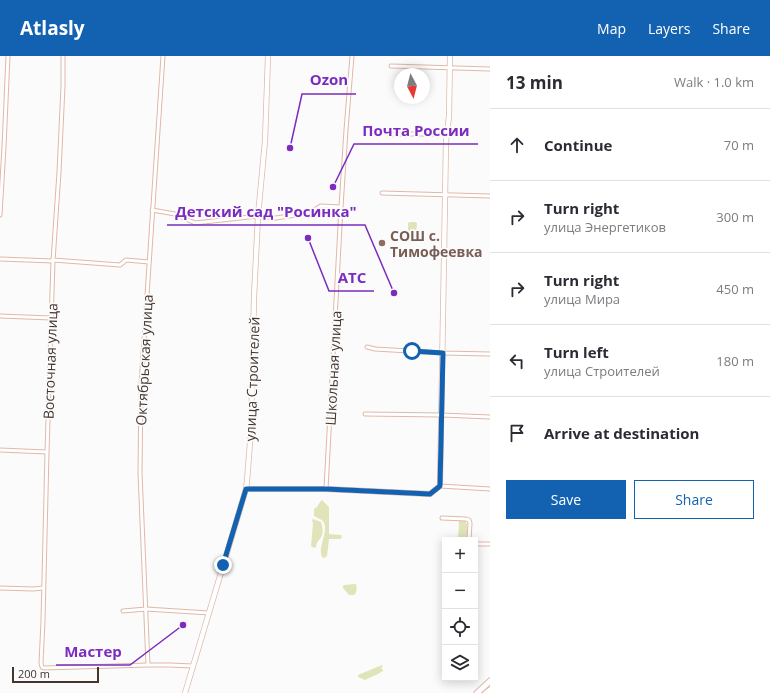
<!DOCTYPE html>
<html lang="en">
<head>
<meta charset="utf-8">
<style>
	body { margin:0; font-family:"Open Sans",sans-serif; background:#f7f7f7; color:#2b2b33 }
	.controls { position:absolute; right:12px; bottom:12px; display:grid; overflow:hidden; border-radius:0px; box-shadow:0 2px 10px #0003 }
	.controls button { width:36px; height:36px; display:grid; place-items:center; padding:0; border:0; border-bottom:1px solid #e1e1e2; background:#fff; color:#2b2b33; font:20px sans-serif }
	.compass { position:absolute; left:394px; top:12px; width:36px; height:36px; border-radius:50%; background:#fff; box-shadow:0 2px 10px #0003; rotate:173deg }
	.scale { position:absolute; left:12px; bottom:10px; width:87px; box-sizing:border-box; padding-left:4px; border:2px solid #44352e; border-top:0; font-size:11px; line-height:14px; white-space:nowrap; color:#44352e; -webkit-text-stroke:3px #fbfbfb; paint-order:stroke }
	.stop { position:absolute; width:12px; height:12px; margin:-9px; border:3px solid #1362b1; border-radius:50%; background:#fff }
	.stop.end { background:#1362b1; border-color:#fff; box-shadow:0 1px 4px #0008 }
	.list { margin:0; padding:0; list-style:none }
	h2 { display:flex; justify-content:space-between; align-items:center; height:52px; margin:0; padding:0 16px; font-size:17px }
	h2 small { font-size:13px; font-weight:400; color:#7c7c81 }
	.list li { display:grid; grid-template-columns:26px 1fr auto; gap:12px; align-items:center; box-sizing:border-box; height:72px; padding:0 16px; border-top:1px solid #e1e1e2 }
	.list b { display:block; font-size:15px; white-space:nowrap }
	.list p { margin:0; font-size:13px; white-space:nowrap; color:#7c7c81 }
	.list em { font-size:13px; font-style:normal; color:#7c7c81 }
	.actions { display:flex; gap:8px; padding:12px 16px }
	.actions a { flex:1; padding:9px 0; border:1px solid #1362b1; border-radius:0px; text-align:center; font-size:14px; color:#1362b1 }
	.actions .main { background:#1362b1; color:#fff }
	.icon { flex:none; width:22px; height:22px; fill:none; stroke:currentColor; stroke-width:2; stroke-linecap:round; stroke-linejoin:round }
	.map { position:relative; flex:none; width:490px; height:637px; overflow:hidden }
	header { display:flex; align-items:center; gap:24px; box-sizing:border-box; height:56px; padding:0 20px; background:#1362b1; color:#fff }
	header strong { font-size:19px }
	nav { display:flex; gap:22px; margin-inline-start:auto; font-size:14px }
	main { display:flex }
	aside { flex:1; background:#fff }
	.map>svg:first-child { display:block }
	.green { fill:#e1e4b9 }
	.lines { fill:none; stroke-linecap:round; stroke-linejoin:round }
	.street-casing { stroke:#dfb9a8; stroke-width:5 }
	.secondary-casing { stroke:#dfb9a8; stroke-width:6 }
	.primary-casing { stroke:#dfb9a8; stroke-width:7 }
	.street { stroke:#fff; stroke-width:3 }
	.secondary { stroke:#fff; stroke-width:4.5 }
	.primary { stroke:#fff; stroke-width:5 }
	.route { stroke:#1362b1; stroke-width:5 }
	.education-dot { fill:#8d6e63; stroke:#fbfbfb; stroke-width:1.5 }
	.labels { text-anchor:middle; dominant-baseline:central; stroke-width:3.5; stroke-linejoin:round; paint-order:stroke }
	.education-label { font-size:14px; font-weight:bold; fill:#785e54; stroke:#fbfbfb; text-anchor:start }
	.street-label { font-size:14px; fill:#44352e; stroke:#fbfbfb }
	.leader { fill:none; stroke:#7b2cbf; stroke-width:1.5 }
	.callout-dot { fill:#7b2cbf; stroke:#fbfbfb; stroke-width:1.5 }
	.callout-label { font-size:15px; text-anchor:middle; font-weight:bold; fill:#7b2cbf; stroke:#fbfbfb; stroke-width:3.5; stroke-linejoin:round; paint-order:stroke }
</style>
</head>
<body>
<header>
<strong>Atlasly</strong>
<nav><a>Map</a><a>Layers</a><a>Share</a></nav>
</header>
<main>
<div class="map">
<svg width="490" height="637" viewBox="0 0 490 637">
	<rect width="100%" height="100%" fill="#fbfbfb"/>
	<!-- green -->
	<g class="green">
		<polygon points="321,152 335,153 334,162 320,161"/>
		<polygon points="410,166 415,166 417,167 416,181 414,183 409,183 408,181 408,167"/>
		<path d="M 322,444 L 329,451 L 329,478 L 341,479 L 342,480 L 341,483 L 329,483 L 327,500 L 324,502 L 322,501 C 317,490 330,475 323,465 C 321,463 317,462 314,460 L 314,453 L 317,451 L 320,446 Z"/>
		<path d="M 313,463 L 321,466 C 323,473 324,479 319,484 C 315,490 318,484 316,491 L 314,492 L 311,490 L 313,468 L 312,464 Z"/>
		<polygon points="459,465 465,465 467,468 467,484 458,484"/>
		<path d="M 356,528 C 357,531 357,537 354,539 L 349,539 L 343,532 L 343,530 L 344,529 Z"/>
		<path d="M 382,609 L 383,610 L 381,612 L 383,614 L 383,615 C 377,619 370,621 365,624 L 358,621 L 358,619 Z"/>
	</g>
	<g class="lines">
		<!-- street casing -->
		<g class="street-casing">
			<g id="street">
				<polyline points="63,0 63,30 59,116 53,205 47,396 43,565 41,607 42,611 44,612 148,609 170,609 193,610"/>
				<polyline points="391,10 490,13"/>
				<polyline points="389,78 447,78"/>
				<polyline points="382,137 490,140"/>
				<polyline points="152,154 175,158 195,167 258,160 276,162 309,157 321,150 341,151"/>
				<polyline points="0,159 4,91 8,0"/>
				<polyline points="0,203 53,205"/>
				<polyline points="53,204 120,209 126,204 149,206"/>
				<polyline points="0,260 51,262"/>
				<polyline points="367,291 375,293 443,297 490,298"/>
				<polyline points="365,358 442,359 490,361"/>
				<polyline points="0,394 47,396"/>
				<polyline points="440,430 490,433"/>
				<polyline points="326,433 341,151 346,74 352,0"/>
				<polyline points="442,462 466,463 469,464 470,467 469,484"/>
				<polyline points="475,488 490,488"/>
				<polyline points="0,532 33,533 43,532"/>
				<polyline points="123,555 146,553 209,557"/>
				<polyline points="148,609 140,417 141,329 163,0"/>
			</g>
		</g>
		<!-- secondary casing -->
		<g class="secondary-casing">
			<g id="secondary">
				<polyline points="246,433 326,433 430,438 440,430 446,86 449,60 450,0"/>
				<polyline points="185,637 246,433 247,425 251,374 254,241 258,160 265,85 268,0"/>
			</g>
		</g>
		<!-- primary casing -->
		<g class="primary-casing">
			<g id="primary">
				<polyline points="477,637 490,625"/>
				<polyline points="486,637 490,634"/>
			</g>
		</g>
		<!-- street -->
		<use href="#street" class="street"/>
		<!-- secondary -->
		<use href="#secondary" class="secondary"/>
		<!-- primary -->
		<use href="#primary" class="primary"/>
	</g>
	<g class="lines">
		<!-- route -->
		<polyline class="route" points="223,509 246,433 326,433 430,438 440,430 443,297 412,295"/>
	</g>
	<!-- markers -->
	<circle class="education-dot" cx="382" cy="187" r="4"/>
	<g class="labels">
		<!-- education labels -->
		<g class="education-label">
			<text x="390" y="179">СОШ с.<tspan x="390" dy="16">Тимофеевка</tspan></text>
		</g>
		<!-- street labels -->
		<g class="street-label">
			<text transform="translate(144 304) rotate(-87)">Октябрьская улица</text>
			<text transform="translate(50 305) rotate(-88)">Восточная улица</text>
			<text transform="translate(333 312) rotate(-87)">Школьная улица</text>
			<text transform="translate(252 323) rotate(-88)">улица Строителей</text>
		</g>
	</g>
	<!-- callouts -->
	<path class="leader" d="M290 92L302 38H356M333 131L354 88H478M394 237L365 169H167M308 182L329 235H374M183 569L130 609H56"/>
	<g class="callout-dot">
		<circle cx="290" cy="92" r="4"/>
		<circle cx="333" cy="131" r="4"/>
		<circle cx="394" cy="237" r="4"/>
		<circle cx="308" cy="182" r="4"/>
		<circle cx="183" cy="569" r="4"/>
	</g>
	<g class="callout-label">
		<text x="329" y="29">Ozon</text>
		<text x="416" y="80">Почта России</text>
		<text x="266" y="161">Детский сад "Росинка"</text>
		<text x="352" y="227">АТС</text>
		<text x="93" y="601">Мастер</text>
	</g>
</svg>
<div class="controls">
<button>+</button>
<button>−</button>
<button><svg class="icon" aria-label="locate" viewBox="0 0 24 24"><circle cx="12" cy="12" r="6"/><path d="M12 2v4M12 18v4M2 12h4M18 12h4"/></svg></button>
<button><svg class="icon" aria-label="layers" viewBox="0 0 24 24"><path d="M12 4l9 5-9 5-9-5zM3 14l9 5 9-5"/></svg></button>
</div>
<svg class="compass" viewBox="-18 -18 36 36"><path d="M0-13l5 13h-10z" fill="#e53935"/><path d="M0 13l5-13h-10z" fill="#7c7c81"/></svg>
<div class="scale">200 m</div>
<div class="stop" style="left:412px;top:295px"></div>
<div class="stop end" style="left:223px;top:509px"></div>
</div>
<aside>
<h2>13 min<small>Walk · 1.0 km</small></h2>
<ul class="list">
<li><svg class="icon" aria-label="ahead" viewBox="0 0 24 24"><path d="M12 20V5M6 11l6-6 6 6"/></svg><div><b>Continue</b></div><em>70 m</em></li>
<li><svg class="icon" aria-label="right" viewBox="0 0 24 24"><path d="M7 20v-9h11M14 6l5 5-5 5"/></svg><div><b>Turn right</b><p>улица Энергетиков</p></div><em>300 m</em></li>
<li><svg class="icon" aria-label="right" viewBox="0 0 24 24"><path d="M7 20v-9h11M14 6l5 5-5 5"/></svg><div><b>Turn right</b><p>улица Мира</p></div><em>450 m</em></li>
<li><svg class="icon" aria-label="left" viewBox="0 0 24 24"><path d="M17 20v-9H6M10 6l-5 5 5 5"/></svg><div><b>Turn left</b><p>улица Строителей</p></div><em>180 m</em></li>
<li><svg class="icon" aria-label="arrive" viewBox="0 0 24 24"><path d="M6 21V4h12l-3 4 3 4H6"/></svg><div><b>Arrive at destination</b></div></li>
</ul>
<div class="actions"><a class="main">Save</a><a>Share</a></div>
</aside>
</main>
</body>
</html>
